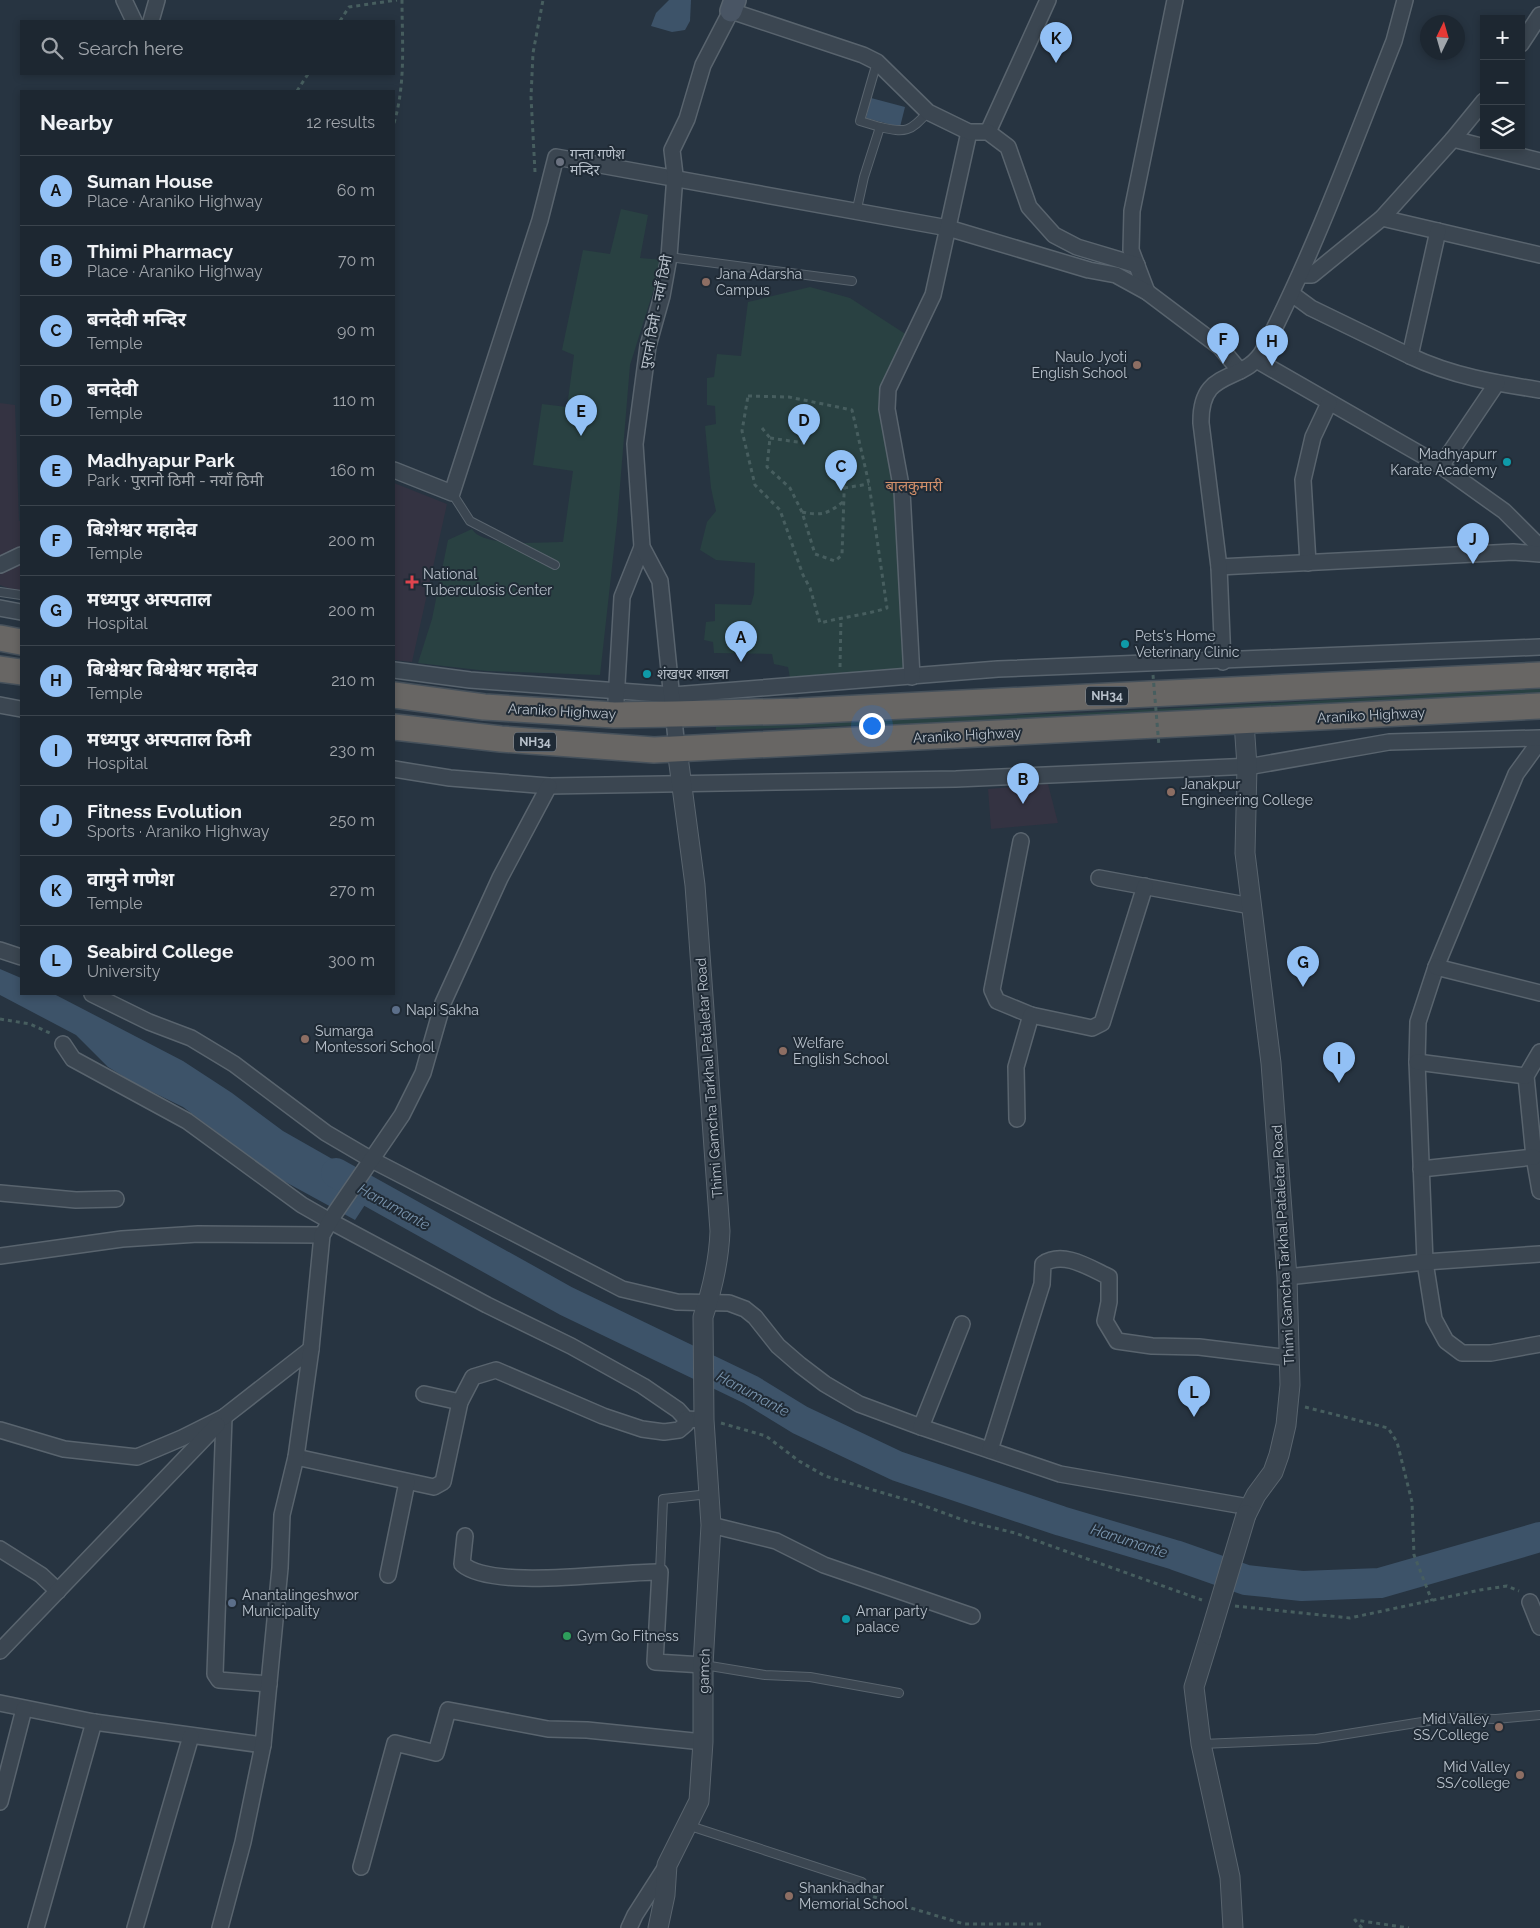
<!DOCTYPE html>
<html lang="en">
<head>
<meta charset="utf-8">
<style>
	body { margin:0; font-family:Raleway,"Noto Sans Devanagari",sans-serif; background:#2a333d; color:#f1f3f6 }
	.controls { position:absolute; right:15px; top:15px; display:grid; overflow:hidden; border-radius:0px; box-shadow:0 2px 8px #0003 }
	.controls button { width:45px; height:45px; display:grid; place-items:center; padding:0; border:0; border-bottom:1px solid #3b444d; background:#1d2731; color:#f1f3f6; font:25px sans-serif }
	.compass { position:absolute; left:1420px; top:15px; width:45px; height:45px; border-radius:50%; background:#1d2731; box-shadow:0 2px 8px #0003; rotate:5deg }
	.you { position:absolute; left:871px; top:725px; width:18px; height:18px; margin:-12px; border:4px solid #fff; border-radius:50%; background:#1a73e8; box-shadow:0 0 0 8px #1a73e833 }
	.badge { display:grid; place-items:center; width:32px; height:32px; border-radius:50%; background:#92c0f5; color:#111; font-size:16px; font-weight:700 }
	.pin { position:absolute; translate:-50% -41px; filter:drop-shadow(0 1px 2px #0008) }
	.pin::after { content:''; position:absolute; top:26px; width:18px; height:15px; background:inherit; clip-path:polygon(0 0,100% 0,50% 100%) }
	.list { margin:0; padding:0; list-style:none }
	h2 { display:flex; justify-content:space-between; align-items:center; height:65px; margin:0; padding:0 20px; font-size:21px }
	h2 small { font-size:16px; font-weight:400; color:#a0a5ab }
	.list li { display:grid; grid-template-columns:32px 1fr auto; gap:15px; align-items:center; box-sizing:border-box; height:70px; padding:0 20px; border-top:1px solid #3b444d }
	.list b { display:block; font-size:19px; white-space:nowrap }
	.list p { margin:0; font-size:16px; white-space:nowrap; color:#a0a5ab }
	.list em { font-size:16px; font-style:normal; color:#a0a5ab }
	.icon { flex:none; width:28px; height:28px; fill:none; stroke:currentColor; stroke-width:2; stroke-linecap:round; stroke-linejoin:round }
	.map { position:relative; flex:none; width:1540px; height:1928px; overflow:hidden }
	.search { position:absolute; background:#1d2731; box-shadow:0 2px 8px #0003; left:20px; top:20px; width:375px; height:55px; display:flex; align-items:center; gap:12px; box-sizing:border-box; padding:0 18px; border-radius:0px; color:#a0a5ab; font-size:19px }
	.panel { position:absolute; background:#1d2731; box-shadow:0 2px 8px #0003; left:20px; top:90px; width:375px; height:905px; border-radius:0px }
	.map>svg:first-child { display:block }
	.medical { fill:#343342 }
	.green { fill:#294142 }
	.water { fill:#3d5369 }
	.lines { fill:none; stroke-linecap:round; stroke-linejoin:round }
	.river { stroke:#3d5369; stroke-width:30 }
	.service-casing { stroke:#59646e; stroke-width:10 }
	.minor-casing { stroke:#59646e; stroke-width:18 }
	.tertiary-casing { stroke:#59646e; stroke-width:21 }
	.secondary-casing { stroke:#59646e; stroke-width:24 }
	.trunk-casing { stroke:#46515b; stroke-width:28 }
	.path { stroke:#475e5f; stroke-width:3; stroke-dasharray:4 4; stroke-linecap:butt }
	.service { stroke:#3b4651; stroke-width:8 }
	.minor { stroke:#3b4651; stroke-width:15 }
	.tertiary { stroke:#3b4651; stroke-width:19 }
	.secondary { stroke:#495564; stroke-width:21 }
	.trunk { stroke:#686664; stroke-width:25 }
	.tertiary-bridge-casing { stroke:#59646e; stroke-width:21; stroke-linecap:butt }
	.path-bridge { stroke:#475e5f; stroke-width:3; stroke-dasharray:4 4; stroke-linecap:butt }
	.tertiary-bridge { stroke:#3b4651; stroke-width:19 }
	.worship-dot { fill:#6b7280; stroke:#202b36; stroke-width:2 }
	.education-dot { fill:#8d6e63; stroke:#202b36; stroke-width:2 }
	.culture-dot { fill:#0f9aa8; stroke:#202b36; stroke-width:2 }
	.health-dot { fill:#e0444e; stroke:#202b36; stroke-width:2 }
	.service-dot { fill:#5c6f8a; stroke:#202b36; stroke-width:2 }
	.leisure-dot { fill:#2e9e5b; stroke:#202b36; stroke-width:2 }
	.labels { text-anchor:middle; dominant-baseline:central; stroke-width:4; stroke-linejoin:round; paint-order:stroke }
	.shield { fill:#202b36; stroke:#8a949e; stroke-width:1 }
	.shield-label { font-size:12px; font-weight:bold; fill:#b8c1cb }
	.poi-label { font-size:14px; fill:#b8c1cb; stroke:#202b36; text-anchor:start }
	.street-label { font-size:14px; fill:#b8c1cb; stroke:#202b36 }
	.neighbourhood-label { font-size:15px; fill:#d3906b; stroke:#202b36 }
	.water-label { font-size:15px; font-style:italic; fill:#7994ad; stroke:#202b36 }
</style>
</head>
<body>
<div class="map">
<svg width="1540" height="1928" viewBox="0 0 1540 1928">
	<rect width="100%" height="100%" fill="#273441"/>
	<!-- medical -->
	<g class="medical">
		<polygon points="0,403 15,405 19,521 21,521 21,593 0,585"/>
		<polygon points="394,483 447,504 412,662 394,660"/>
		<polygon points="1048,784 1058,823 991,829 988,789"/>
	</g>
	<!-- green -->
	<g class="green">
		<path d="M 621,209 L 648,215 L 640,258 L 663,260 L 630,365 L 617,522 L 600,675 L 487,671 L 418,663 L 432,619 L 448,540 L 472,529 C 483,548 543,542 563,542 L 573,471 L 533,465 L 542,404 L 567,407 L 574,355 L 562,350 L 583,250 L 610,254 Z"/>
		<polygon points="810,287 850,298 910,337 883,388 896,490 908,671 840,682 790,678 788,667 774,664 772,654 714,653 713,642 704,640 706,622 715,621 715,604 751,605 754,594 755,563 716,560 700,550 707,522 716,511 711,488 705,426 716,424 715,406 707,405 707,378 714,377 717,354 741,356 748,302"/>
		<polygon points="1540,689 1540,694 1084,718 716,730 716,725 1083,713"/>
	</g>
	<!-- water -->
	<g class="water">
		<polygon points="669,0 691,0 690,21 685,30 672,32 651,26 656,13"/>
		<polygon points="871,98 905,107 900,127 866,118"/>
		<polygon points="0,969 21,978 21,994 54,994 183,1061 232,1093 283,1131 378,1185 355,1220 280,1179 183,1107 134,1083 108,1067 76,1035 0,995"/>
	</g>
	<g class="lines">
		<!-- river -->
		<polyline class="river" points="336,1173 566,1301 751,1390 800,1420 897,1466 1061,1521 1175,1555 1246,1580 1302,1586 1380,1583 1540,1537"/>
		<!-- service casing -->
		<g class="service-casing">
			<g id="service">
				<polyline points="877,62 860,121 880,127"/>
				<path d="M 856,213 L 864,177 L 880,127 C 906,133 910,132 928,112"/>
				<polyline points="669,257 852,281"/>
				<polyline points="452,493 470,521 555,565"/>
				<polyline points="0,592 21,595"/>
				<polyline points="660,1572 663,1499 709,1494"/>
				<polyline points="704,1665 765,1675 810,1677 899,1693"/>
				<polyline points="1202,1744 1316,1739 1447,1718 1496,1719 1540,1715"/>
				<polyline points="687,1825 862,1882"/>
			</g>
		</g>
		<!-- minor casing -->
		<g class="minor-casing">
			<g id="minor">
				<polyline points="124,0 134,21"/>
				<polyline points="151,21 157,0"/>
				<polyline points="1521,44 1540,15"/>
				<polyline points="988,132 1048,0"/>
				<polyline points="1453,139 1540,161"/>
				<polyline points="1382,218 1540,255"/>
				<path d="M 1438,231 L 1410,356 C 1452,376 1495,383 1540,390"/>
				<polyline points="1300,275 1312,275 1382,218 1453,139 1484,101"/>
				<polyline points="1147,292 1131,250 1132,211 1175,0"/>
				<polyline points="1292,294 1311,308 1410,356"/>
				<polyline points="1258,361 1441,466 1504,511 1540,547"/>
				<polyline points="1441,466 1497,383"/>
				<polyline points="394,470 452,493 540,220 556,157 948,228 1089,270 1116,275 1147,292 1220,347 1240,371"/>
				<polyline points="1308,563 1303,480 1313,437 1329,403"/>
				<polyline points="0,565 21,555"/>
				<polyline points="1219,567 1513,552 1540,554"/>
				<polyline points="0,608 21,612"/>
				<path d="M 1223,662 L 1219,567 L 1201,423 C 1200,365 1244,386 1264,349 C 1315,250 1353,145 1394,41 L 1405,0"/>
				<polyline points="394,670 470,680 673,695 998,669 1540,647"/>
				<polyline points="912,677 902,491 887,409 888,389 933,295 969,132"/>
				<polyline points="616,701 622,597 642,547"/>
				<polyline points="0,705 21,709"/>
				<polyline points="1540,741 1516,774 1436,967 1418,1022 1417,1062 1425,1262 1434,1319 1446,1341 1462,1353 1491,1353 1540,1344"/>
				<polyline points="677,749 660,581 642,547 635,444 648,346 662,296 669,257 675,175 672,150 687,119 703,65 731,11 863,55 877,62 928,112 969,132 988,132 1008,147 1029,207 1054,235 1077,247 1137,265"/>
				<polyline points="394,769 450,778 549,786 956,779 1253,766 1389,742 1540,738"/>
				<polyline points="1021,841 992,990 997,1001 1031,1015"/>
				<polyline points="1099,878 1251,906"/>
				<polyline points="0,950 21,957"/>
				<polyline points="1436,967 1540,993"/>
				<polyline points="92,994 149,1022 191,1038 234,1064 326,1133 372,1160 622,1289 677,1302 729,1303 745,1309 755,1317 778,1346 800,1365 825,1384 859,1404 921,1427 1060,1474 1249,1507"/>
				<polyline points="63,1044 73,1059 187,1121 302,1205 330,1221 487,1305 571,1346 643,1386 678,1410 686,1419 704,1420"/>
				<polyline points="1540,1052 1526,1076 1534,1157 1540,1191"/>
				<polyline points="1417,1062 1526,1076"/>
				<polyline points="1017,1119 1016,1067 1031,1015 1092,1028 1102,1023 1145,886"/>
				<polyline points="1421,1169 1534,1157"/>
				<polyline points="0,1193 76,1200 116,1199"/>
				<polyline points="0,1256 122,1239 198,1234 322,1235"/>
				<polyline points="1287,1277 1425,1262 1540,1254"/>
				<polyline points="424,1394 460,1402"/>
				<polyline points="224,1417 215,1674 219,1680 269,1684"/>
				<polyline points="921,1427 962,1324"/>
				<polyline points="0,1430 64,1449 137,1457 182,1438 224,1417 311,1349"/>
				<path d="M 990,1450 L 1042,1284 L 1043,1264 C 1063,1250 1090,1268 1109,1277 L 1109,1302 L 1105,1321 L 1117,1341 L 1152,1346 L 1199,1347 L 1290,1358"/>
				<polyline points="296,1457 434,1487 443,1482 460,1402 473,1377 496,1370 603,1416 642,1429 664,1432 679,1430 686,1424 686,1419"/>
				<polyline points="711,1525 776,1541 824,1565 972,1616"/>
				<path d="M 465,1536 L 462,1564 C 493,1591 617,1571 660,1572 L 655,1662 L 703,1665"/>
				<polyline points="0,1549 41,1575 58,1591"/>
				<polyline points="388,1575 407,1482"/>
				<polyline points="1530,1602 1540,1627"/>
				<polyline points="0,1651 217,1425"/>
				<polyline points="0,1703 94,1722 263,1745"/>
				<polyline points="0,1802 24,1709"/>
				<polyline points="361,1867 395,1743 436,1753 448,1710 548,1729 587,1730 703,1742"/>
				<polyline points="36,1928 94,1722"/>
				<polyline points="135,1928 191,1736"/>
				<polyline points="220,1928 243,1842 263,1745 280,1568 282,1515 296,1457 311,1349 322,1235 335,1213 402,1115 423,1073 443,1003 500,878 549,786"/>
				<polyline points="629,1928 635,1915 667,1865"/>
			</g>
		</g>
		<!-- tertiary casing -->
		<g class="tertiary-casing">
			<g id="tertiary">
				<polyline points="1244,722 1247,766 1245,853 1271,1063 1287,1277 1290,1385 1286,1425 1279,1455 1273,1472 1256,1495 1246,1515"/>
				<polyline points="1210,1635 1194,1687 1201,1744 1230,1877 1233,1928"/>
				<path d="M 658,1928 L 665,1895 L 667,1865 L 699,1801 L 703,1742 L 703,1665 L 711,1525 L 704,1420 L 703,1317 C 712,1290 719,1260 720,1231 L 695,885 L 677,749"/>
			</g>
		</g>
		<!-- secondary casing -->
		<g class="secondary-casing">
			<polyline id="secondary" points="731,11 735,0"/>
		</g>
		<!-- trunk casing -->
		<g class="trunk-casing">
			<g id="trunk">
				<polyline points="0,638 21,642"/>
				<polyline points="0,669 21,672"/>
				<polyline points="394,695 484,707 614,715 675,714 799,711 1540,675"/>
				<polyline points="394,727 501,739 654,750 1540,706"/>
			</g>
		</g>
		<!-- path -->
		<g class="path">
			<polyline points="340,21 349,7 397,0"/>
			<polyline points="297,91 308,74"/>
			<path d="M 394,123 C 406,83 402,41 402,0"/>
			<polyline points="535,172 531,97 533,53 543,0"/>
			<path d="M 748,396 L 789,397 L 852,410 L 869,484 L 887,608 C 865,615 843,617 820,623 L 810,588 L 803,575 L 780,510 L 755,485 L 742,431 Z"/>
			<polyline points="762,428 770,438 767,467 790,488 802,512 815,554 835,561 842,555 845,465"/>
			<polyline points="770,438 804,443"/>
			<polyline points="844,488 869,484"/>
			<path d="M 802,512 C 822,516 827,514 843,502"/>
			<polyline points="840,667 841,617"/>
			<polyline points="0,1019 30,1024 52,1034"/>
			<polyline points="1305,1407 1388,1428 1397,1442 1412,1502 1414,1555 1432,1601"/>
			<polyline points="721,1423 766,1436 799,1461 825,1476 911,1501 966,1521 1015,1533 1202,1600"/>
			<polyline points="1235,1606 1350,1618 1480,1590 1507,1586 1519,1591"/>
			<polyline points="868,1891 871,1896 964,1924 1044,1924"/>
			<polyline points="1362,1928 1355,1920 1409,1928"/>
		</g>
		<!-- service -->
		<use href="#service" class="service"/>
		<!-- minor -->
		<use href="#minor" class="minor"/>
		<!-- tertiary -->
		<use href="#tertiary" class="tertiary"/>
		<!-- secondary -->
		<use href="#secondary" class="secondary"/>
		<!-- trunk -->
		<use href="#trunk" class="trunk"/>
		<!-- tertiary-bridge casing -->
		<g class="tertiary-bridge-casing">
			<polyline id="tertiary-bridge" points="1210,1635 1246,1515"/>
		</g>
		<!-- path-bridge -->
		<polyline class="path-bridge" points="1153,675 1159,746"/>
		<!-- tertiary-bridge -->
		<use href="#tertiary-bridge" class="tertiary-bridge"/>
	</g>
	<!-- markers -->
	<circle class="worship-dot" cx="560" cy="162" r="5"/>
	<g class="education-dot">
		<circle cx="706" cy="282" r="5"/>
		<circle cx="1137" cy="365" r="5"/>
		<circle cx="1171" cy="792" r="5"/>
		<circle cx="305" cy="1039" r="5"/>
		<circle cx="783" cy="1051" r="5"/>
		<circle cx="1499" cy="1727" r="5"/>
		<circle cx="1520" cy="1775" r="5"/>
		<circle cx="789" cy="1896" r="5"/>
	</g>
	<g class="culture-dot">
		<circle cx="1507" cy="462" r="5"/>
		<circle cx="1125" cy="644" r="5"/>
		<circle cx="647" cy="674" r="5"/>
		<circle cx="846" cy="1619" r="5"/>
	</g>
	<path class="health-dot" d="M409.5 574.5h5v5h5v5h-5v5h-5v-5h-5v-5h5z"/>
	<g class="service-dot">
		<circle cx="396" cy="1010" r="5"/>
		<circle cx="232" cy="1603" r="5"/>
	</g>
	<circle class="leisure-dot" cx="567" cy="1636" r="5"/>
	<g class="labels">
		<!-- shield labels -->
		<g class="shield">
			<rect x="1086" y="686.5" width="42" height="19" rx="4"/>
			<rect x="514" y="732.5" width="42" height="19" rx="4"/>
		</g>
		<g class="shield-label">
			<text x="1107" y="696">NH34</text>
			<text x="535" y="742">NH34</text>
		</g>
		<!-- poi labels -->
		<g class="poi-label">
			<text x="570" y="154">गन्ता गणेश<tspan x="570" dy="16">मन्दिर</tspan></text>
			<text x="716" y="274">Jana Adarsha<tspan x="716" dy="16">Campus</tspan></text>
			<text x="1127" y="357" text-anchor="end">Naulo Jyoti<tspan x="1127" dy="16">English School</tspan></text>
			<text x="1497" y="454" text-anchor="end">Madhyapurr<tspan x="1497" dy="16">Karate Academy</tspan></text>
			<text x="423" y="574">National<tspan x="423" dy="16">Tuberculosis Center</tspan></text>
			<text x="1135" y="636">Pets's Home<tspan x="1135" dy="16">Veterinary Clinic</tspan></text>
			<text x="657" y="674">शंखधर शाख्वा</text>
			<text x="1181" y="784">Janakpur<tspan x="1181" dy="16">Engineering College</tspan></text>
			<text x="406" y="1010">Napi Sakha</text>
			<text x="315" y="1031">Sumarga<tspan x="315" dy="16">Montessori School</tspan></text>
			<text x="793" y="1043">Welfare<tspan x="793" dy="16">English School</tspan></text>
			<text x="242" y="1595">Anantalingeshwor<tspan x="242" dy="16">Municipality</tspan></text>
			<text x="856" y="1611">Amar party<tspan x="856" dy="16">palace</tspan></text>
			<text x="577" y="1636">Gym Go Fitness</text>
			<text x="1489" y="1719" text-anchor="end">Mid Valley<tspan x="1489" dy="16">SS/College</tspan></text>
			<text x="1510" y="1767" text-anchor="end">Mid Valley<tspan x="1510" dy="16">SS/college</tspan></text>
			<text x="799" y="1888">Shankhadhar<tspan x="799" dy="16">Memorial School</tspan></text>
		</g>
		<!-- street labels -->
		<g class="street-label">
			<text transform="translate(656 312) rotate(-79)">पुरानो ठिमी - नयाँ ठिमी</text>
			<text transform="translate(562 711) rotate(3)">Araniko Highway</text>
			<text transform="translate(1371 715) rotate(-3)">Araniko Highway</text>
			<text transform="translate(967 735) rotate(-3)">Araniko Highway</text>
			<text transform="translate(709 1078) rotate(-94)">Thimi Gamcha Tarkhal Pataletar Road</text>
			<text transform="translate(1283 1245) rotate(-93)">Thimi Gamcha Tarkhal Pataletar Road</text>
			<text transform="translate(704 1671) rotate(-88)">gamch</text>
		</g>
		<!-- neighbourhood labels -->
		<g class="neighbourhood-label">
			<text x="914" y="486">बालकुमारी</text>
		</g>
		<!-- water labels -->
		<g class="water-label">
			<text transform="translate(394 1207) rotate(29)">Hanumante</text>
			<text transform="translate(753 1394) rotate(28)">Hanumante</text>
			<text transform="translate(1129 1541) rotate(18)">Hanumante</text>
		</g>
	</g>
</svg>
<div class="controls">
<button>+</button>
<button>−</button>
<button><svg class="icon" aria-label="layers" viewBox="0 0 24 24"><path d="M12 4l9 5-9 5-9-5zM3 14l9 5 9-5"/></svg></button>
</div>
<svg class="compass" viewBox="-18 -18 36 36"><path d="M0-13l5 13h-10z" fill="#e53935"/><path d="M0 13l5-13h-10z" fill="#a0a5ab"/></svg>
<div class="you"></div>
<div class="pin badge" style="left:741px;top:662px">A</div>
<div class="pin badge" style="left:1023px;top:804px">B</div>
<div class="pin badge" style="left:841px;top:491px">C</div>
<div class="pin badge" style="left:804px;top:445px">D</div>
<div class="pin badge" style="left:581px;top:436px">E</div>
<div class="pin badge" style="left:1223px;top:364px">F</div>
<div class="pin badge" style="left:1303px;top:987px">G</div>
<div class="pin badge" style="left:1272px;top:366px">H</div>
<div class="pin badge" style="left:1339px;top:1083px">I</div>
<div class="pin badge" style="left:1473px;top:564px">J</div>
<div class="pin badge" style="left:1056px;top:63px">K</div>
<div class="pin badge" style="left:1194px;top:1417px">L</div>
<div class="search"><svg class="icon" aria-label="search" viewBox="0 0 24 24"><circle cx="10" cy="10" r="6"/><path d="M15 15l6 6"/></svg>Search here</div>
<section class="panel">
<h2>Nearby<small>12 results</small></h2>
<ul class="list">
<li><span class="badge">A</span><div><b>Suman House</b><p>Place · Araniko Highway</p></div><em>60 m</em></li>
<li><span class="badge">B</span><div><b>Thimi Pharmacy</b><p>Place · Araniko Highway</p></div><em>70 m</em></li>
<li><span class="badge">C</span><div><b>बनदेवी मन्दिर</b><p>Temple</p></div><em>90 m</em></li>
<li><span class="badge">D</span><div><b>बनदेवी</b><p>Temple</p></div><em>110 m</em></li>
<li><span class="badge">E</span><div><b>Madhyapur Park</b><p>Park · पुरानो ठिमी - नयाँ ठिमी</p></div><em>160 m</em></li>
<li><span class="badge">F</span><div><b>बिशेश्वर महादेव</b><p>Temple</p></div><em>200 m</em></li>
<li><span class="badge">G</span><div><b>मध्यपुर अस्पताल</b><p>Hospital</p></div><em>200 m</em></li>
<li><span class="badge">H</span><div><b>बिश्वेश्वर बिश्वेश्वर महादेव</b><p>Temple</p></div><em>210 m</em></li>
<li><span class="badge">I</span><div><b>मध्यपुर अस्पताल ठिमी</b><p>Hospital</p></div><em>230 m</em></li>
<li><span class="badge">J</span><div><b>Fitness Evolution</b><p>Sports · Araniko Highway</p></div><em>250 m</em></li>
<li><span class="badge">K</span><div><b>वामुने गणेश</b><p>Temple</p></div><em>270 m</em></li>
<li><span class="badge">L</span><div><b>Seabird College</b><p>University</p></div><em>300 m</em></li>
</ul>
</section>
</div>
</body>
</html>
